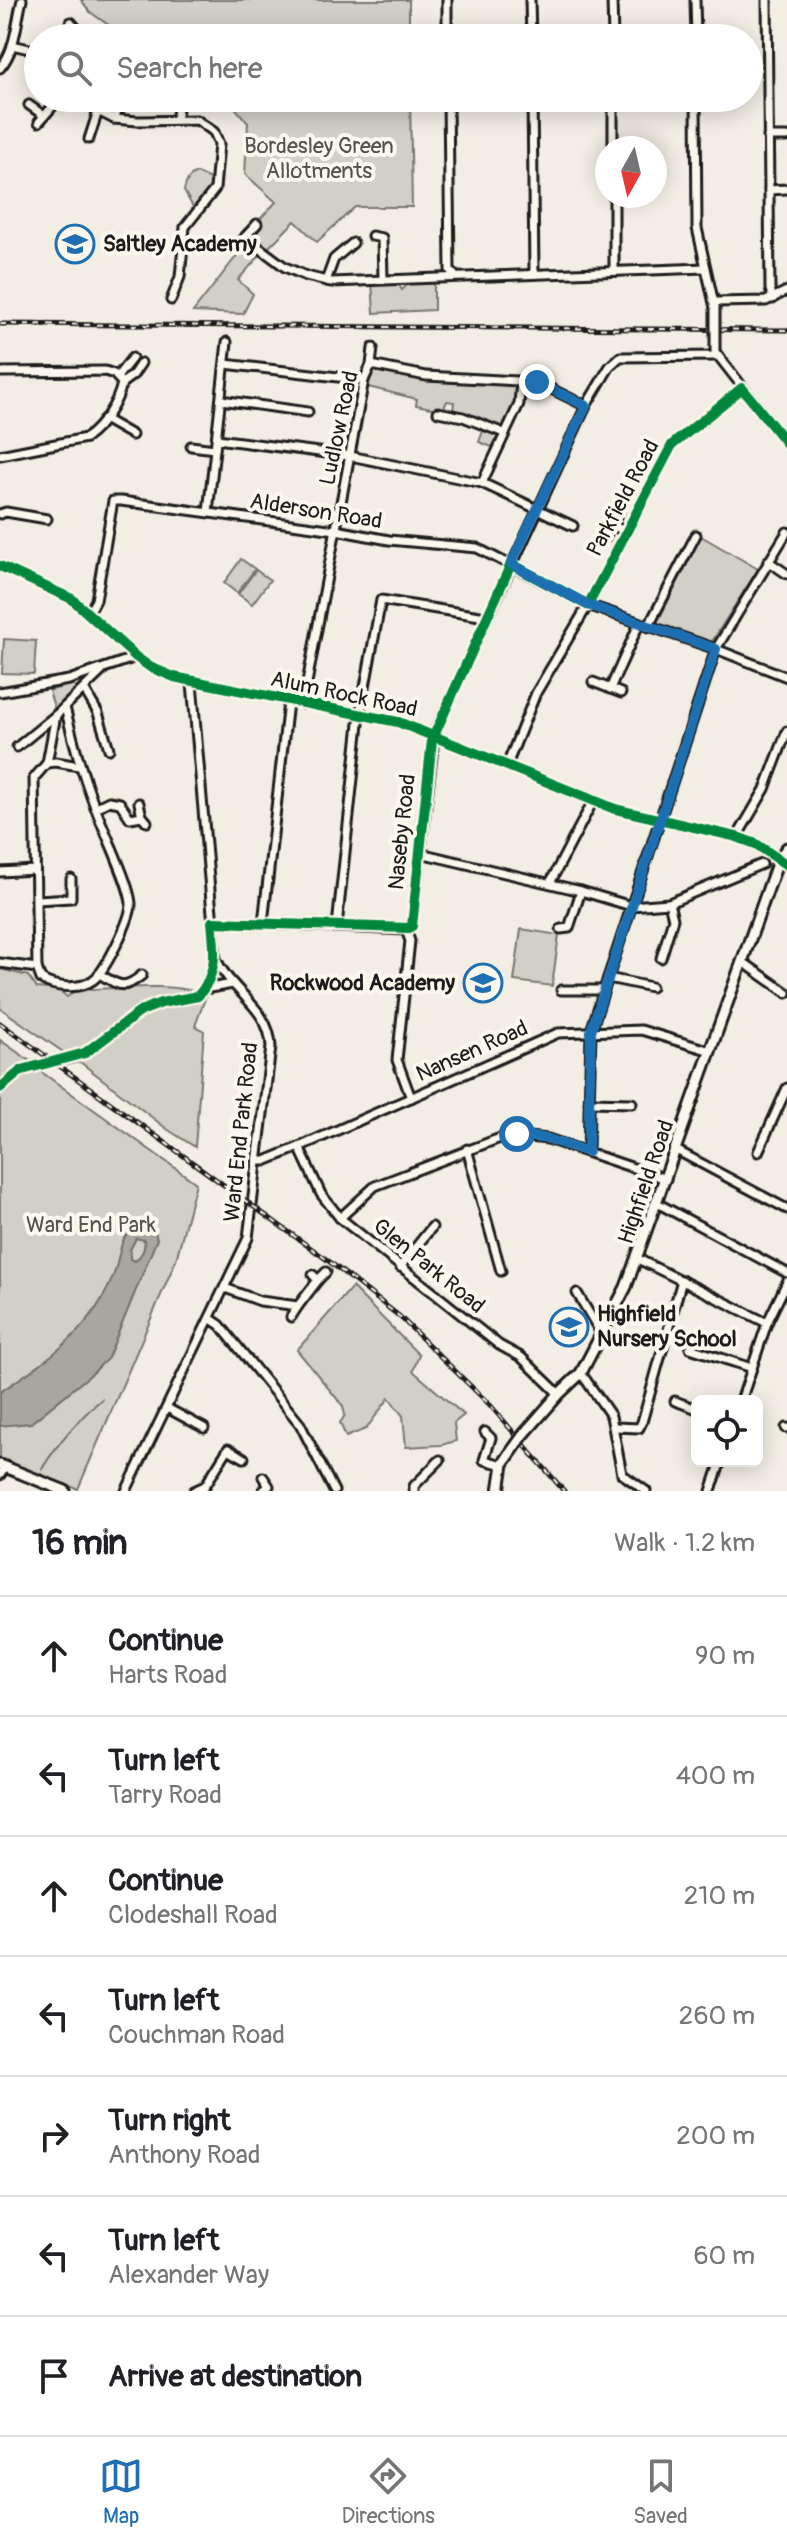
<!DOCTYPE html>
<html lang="en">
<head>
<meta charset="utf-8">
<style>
	body { margin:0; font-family:Pangolin,sans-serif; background:#f2f2f2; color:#202124 }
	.controls { position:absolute; right:24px; bottom:24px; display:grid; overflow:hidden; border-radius:12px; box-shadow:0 4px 20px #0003 }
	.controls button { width:72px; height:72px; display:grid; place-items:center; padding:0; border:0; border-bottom:2px solid #e0e0e0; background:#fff; color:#202124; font:40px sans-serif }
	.compass { position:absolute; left:595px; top:136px; width:72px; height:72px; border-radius:50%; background:#fff; box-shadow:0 4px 20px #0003; rotate:188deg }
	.stop { position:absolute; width:24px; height:24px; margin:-18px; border:6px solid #1f6fb2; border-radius:50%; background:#fff }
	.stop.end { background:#1f6fb2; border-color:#fff; box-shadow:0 2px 8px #0008 }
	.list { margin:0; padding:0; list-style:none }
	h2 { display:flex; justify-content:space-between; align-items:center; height:104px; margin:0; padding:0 32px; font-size:34px }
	h2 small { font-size:26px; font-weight:400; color:#757577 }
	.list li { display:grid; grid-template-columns:52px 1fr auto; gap:24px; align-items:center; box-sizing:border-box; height:120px; padding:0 32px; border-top:2px solid #e0e0e0 }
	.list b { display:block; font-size:30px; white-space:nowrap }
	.list p { margin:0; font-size:26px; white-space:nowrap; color:#757577 }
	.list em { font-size:26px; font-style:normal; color:#757577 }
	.icon { flex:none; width:44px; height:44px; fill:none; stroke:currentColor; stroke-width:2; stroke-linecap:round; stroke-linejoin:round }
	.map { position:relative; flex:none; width:787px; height:1491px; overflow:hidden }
	.search { position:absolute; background:#fff; box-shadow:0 4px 20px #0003; left:24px; right:24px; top:24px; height:88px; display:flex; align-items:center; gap:20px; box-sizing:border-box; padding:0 28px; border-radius:44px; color:#757577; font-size:30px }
	.sheet { height:944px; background:#fff }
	nav { display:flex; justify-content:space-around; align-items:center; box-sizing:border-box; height:112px; border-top:2px solid #e0e0e0; background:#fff; font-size:22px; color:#757577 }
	nav a { display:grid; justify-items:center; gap:4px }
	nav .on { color:#1f6fb2 }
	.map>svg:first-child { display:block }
	.green { fill:#d2cfc6; stroke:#777671; stroke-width:2 }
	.water { fill:#a9a6a0; stroke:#716f6b; stroke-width:2; fill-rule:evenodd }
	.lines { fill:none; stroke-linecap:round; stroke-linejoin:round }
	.stream { stroke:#716f6b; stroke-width:2 }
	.minor-casing { stroke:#1c1c1c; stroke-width:13 }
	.major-casing { stroke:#1c1c1c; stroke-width:15 }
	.minor { stroke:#fbf7ec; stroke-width:7 }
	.major { stroke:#fbf7ec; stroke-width:9 }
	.rail-casing { stroke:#1c1c1c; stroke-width:5 }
	.rail { stroke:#fbf7ec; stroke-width:2; stroke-dasharray:6; stroke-linecap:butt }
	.minor-bridge-casing { stroke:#1c1c1c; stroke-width:13; stroke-linecap:butt }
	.major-bridge-casing { stroke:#1c1c1c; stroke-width:15; stroke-linecap:butt }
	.minor-bridge { stroke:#fbf7ec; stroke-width:7 }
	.major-bridge { stroke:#fbf7ec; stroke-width:9 }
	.cycleway-casing { stroke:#fbf7ec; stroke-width:15 }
	.cycleway { stroke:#00873e; stroke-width:10 }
	.route { stroke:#1f6fb2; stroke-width:10 }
	.labels { text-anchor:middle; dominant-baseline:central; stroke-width:8; stroke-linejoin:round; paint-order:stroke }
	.park-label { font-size:22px; fill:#53524f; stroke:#fbf7ec }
	.poi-label { font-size:22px; font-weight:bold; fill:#1c1c1c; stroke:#fbf7ec; text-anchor:start }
	.street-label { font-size:22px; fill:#1c1c1c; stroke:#fbf7ec }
</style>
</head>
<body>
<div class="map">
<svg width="787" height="1491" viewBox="0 0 787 1491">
	<rect width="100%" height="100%" fill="#f2eee4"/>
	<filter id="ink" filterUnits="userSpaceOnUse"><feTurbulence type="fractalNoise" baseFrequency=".0125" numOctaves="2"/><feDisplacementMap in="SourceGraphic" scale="16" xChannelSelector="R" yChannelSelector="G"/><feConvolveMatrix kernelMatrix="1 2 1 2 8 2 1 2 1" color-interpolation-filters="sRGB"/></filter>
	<g filter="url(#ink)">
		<!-- green -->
		<g class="green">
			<polygon points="81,0 409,0 409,38 127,38 90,12"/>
			<polygon points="227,98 410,98 412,207 355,207 317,242 295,221 266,250 253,237 254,232 262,222 259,220 276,202 245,174 248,123"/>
			<path d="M 197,173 L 214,181 L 203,198 L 193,207 L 184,191 C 186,182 188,176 197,173 Z"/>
			<polygon points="246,244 261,254 238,280 253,294 243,314 193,312"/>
			<polygon points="372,281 396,281 402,290 409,283 434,283 434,310 374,313"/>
			<path d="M 373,370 L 441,381 L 514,385 C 522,403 500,431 492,447 L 479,442 L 486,423 L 453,410 L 454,402 L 447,401 L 444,408 L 436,409 L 416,405 L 417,399 L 368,387 Z"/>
			<polygon points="701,536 758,569 711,643 657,623"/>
			<polygon points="241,559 255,569 237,593 224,583"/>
			<polygon points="256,570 270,580 252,604 238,594"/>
			<polygon points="4,639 36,641 34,674 2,673"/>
			<polygon points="91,677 53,713 54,707 49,691"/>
			<polygon points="521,929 559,935 552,986 514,981"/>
			<path d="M 0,969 L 28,976 L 37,988 L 59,990 L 67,997 L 76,990 C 107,989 182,981 206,996 L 195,1026 L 204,1031 L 195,1147 L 167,1129 L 80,1062 L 40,1071 L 196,1183 L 176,1260 L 78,1489 L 25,1471 L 0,1459 L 0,1040 L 30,1061 L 66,1054 L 0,1008 Z"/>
			<polygon points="352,1287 419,1355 413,1371 464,1415 454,1423 456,1441 441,1445 406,1447 403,1416 389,1398 366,1429 346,1437 340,1423 345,1415 343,1406 297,1350"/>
		</g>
		<!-- water -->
		<path class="water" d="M 140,1225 L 155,1231 L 157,1239 L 108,1358 L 94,1372 L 31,1423 L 0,1426 L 0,1392 C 48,1360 95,1328 115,1271 C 120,1254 121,1228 140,1225 ZM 136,1238 L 144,1240 C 146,1249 142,1255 135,1261 L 130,1259 L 130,1250 Z"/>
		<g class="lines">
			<!-- stream -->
			<path class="stream" d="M 42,1469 C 59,1441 77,1420 102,1399"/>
			<!-- minor casing -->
			<g class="minor-casing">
				<g id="minor">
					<polyline points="447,0 447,38"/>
					<polyline points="530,0 531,38"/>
					<polyline points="612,0 613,38"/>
					<polyline points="695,0 696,38"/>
					<polyline points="767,0 770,289 773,299"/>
					<polyline points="71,22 83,36"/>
					<polyline points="12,45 38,51"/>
					<path d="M 0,68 C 16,50 16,23 22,0"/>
					<polyline points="81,98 98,111 114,119 138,121 197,120 214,132 219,144 215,189 185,227 180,277 171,300"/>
					<polyline points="448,98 450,270 455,276"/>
					<polyline points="532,98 534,273"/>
					<polyline points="613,98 613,148"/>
					<polyline points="696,98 697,228 715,308"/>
					<polyline points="29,105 43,115"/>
					<polyline points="114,119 123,98"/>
					<polyline points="176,120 180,98"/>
					<polyline points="39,122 60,98"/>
					<polyline points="768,137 787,137"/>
					<polyline points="89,139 98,111"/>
					<polyline points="769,190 787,189"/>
					<polyline points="614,196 614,270"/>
					<polyline points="372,236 382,238 383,278"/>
					<polyline points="245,237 257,224"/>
					<polyline points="239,243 245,237 285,267 306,276 331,282 705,268"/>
					<polyline points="326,281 334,259 353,243"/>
					<polyline points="715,302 766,301 787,291"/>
					<polyline points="716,353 787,444"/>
					<polyline points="225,364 364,380"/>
					<polyline points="371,365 426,376 537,382 586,406"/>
					<polyline points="0,372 105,371 114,374 122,383"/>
					<polyline points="117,377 132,358"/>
					<polyline points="122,383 133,375 141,363"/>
					<polyline points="221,400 308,412"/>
					<polyline points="438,412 463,417 504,433"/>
					<polyline points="104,419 132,435"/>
					<polyline points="217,439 350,456 482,483 573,526"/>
					<polyline points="191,446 215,449"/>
					<path d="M 0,455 L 86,438 C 102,427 118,403 122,383"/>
					<polyline points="482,483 519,404 521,381"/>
					<polyline points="208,512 227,342"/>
					<polyline points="0,514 6,512 47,519"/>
					<polyline points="611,525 619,511"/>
					<polyline points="604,539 611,525 627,532"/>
					<polyline points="768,561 787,574"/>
					<polyline points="0,566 72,599 136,657 150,667 174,677 398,722 615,809 737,837 756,844 787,865"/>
					<polyline points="89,613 96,600 113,501 121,501 336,530 389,540 477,548 588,605 716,649 787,677"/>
					<polyline points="648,627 696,535"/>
					<polyline points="593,682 621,693"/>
					<polyline points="84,689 98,713 109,749"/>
					<polyline points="610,689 639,624"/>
					<polyline points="0,692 69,680 136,657"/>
					<polyline points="303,704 364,380 371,365 373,348"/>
					<polyline points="17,747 56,715 102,671"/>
					<polyline points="47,763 56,762 79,766"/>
					<polyline points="507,765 536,693 588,605 672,445 742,388"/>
					<polyline points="139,803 142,816 147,822"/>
					<polyline points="95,808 109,801 120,803 130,818 142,816"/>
					<polyline points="737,837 765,789 787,731"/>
					<polyline points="420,853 581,891 631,906 669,903 762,864"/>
					<polyline points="0,872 35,870"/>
					<polyline points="550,883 593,801"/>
					<polyline points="37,900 71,898 71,879"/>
					<polyline points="212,922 406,930"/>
					<polyline points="263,923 288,702"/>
					<polyline points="337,926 360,714 381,600 486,617"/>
					<polyline points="561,929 569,928 581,891"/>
					<polyline points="406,930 412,926 435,731 586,406 610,366 620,357 717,356"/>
					<polyline points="406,930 410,941 397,1060 411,1098"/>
					<polyline points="661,958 673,919 669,903"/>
					<polyline points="743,962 787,993"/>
					<path d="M 0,963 L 37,968 L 41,979 C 54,988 80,990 93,980 C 105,972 131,919 131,904 C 130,884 103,829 95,807 C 82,774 73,741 65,707"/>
					<polyline points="37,968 34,778 47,763 56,715"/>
					<path d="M 99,974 C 119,985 123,991 142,975"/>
					<polyline points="608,978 651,987"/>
					<polyline points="204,989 216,959"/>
					<polyline points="204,989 233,984"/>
					<polyline points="561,990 604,990"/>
					<polyline points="589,1102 632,1103"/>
					<polyline points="299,1147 321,1194 340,1218 499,1345 521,1357 559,1394"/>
					<polyline points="467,1149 501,1271"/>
					<polyline points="676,1150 787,1209"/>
					<polyline points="588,1152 591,1031 604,990 716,649 787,532"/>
					<polyline points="758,1152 787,1088"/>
					<polyline points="257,1161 265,1161 299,1147 558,1033 641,1030 711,1051"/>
					<polyline points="657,1203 787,1273"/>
					<polyline points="340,1218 375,1186 508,1135 548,1139 666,1179"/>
					<polyline points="638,1259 767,1323"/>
					<polyline points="400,1267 432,1227"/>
					<polyline points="313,1275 318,1280 326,1272"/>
					<polyline points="225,1288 260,1301 298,1306 318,1280"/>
					<polyline points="577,1293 602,1335"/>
					<polyline points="291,1317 298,1306"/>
					<polyline points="211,1319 220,1325 300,1424 334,1491"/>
					<polyline points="690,1348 752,1368"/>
					<polyline points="581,1373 611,1416 622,1474 646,1491"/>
					<polyline points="675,1401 697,1409"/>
					<polyline points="741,1401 767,1323 787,1282"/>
					<polyline points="167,1408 204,1428"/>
					<polyline points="615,1427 639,1428 642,1422 682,1280"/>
					<polyline points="786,1428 787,1428"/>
					<polyline points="485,1432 491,1438 484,1460 503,1465"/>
					<polyline points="0,1475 5,1468"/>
					<path d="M 126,1491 L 248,1238 L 271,1047 C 270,1008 231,992 216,959 L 192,683"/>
					<polyline points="194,1491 205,1486 228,1449 244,1458"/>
					<polyline points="263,1491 269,1486 263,1477"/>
					<polyline points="414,1491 414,1486 440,1460"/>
					<polyline points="711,1491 721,1461"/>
				</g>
			</g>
			<!-- major casing -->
			<g class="major-casing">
				<g id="major">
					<polyline points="524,1434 559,1394 581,1373 626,1287 779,858 787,848"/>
					<polyline points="0,1465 65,1491"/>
					<polyline points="499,1491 503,1464 514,1448"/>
				</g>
			</g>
			<!-- minor -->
			<use href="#minor" class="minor"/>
			<!-- major -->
			<use href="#major" class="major"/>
			<!-- rail casing -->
			<g class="rail-casing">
				<g id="rail">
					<polyline points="0,324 787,330"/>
					<polyline points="0,1023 326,1259 399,1316 490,1405 564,1491"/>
				</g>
			</g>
			<!-- rail -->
			<use href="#rail" class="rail"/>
			<!-- minor-bridge casing -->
			<g class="minor-bridge-casing">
				<polyline id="minor-bridge" points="715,308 715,351"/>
			</g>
			<!-- major-bridge casing -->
			<g class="major-bridge-casing">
				<polyline id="major-bridge" points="514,1448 524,1434"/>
			</g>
			<!-- minor-bridge -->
			<use href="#minor-bridge" class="minor-bridge"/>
			<!-- major-bridge -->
			<use href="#major-bridge" class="major-bridge"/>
			<!-- cycleway casing -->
			<g class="cycleway-casing">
				<g id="cycleway">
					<polyline points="0,566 72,599 136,657 150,667 174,677 398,722 615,809 737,837 756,844 787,865"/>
					<path d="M 0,1088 L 22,1070 L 85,1053 L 141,1011 L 161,1003 L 198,996 C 218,973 215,951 212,922 L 409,928 L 412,926 L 432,740 L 511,564 L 588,605 L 672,445 L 742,388 L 787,444"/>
				</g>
			</g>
			<!-- cycleway -->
			<use href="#cycleway" class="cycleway"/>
		</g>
	</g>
	<g class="lines" filter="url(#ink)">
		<!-- route -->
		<polyline class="route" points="517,1134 548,1139 588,1152 591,1031 716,649 588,605 511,564 586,406 537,382"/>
	</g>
	<!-- icons -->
	<defs>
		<g id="school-ring" transform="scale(2)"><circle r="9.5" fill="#fbf7ec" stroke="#1f6fb2" stroke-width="1.5"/><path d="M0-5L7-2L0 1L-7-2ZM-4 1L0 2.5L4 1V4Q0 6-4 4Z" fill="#1f6fb2"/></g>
	</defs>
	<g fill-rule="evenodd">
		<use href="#school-ring" x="75" y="244"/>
		<use href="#school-ring" x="483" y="983"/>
		<use href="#school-ring" x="569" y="1327"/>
	</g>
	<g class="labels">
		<!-- park labels -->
		<g class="park-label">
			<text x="319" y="146">Bordesley Green<tspan x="319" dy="25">Allotments</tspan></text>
			<text x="91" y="1225">Ward End Park</text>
		</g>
		<!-- poi labels -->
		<g class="poi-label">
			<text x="103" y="244">Saltley Academy</text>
			<text x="455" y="983" text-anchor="end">Rockwood Academy</text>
			<text x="597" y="1314">Highfield<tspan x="597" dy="25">Nursery School</tspan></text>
		</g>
		<!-- street labels -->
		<g class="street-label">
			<text transform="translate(339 428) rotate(-78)">Ludlow Road</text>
			<text transform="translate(623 498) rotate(-62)">Parkfield Road</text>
			<text transform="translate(316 511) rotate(9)">Alderson Road</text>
			<text transform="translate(344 694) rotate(12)">Alum Rock Road</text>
			<text transform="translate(402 832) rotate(-84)">Naseby Road</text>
			<text transform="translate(472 1051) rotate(-24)">Nansen Road</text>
			<text transform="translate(241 1132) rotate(-84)">Ward End Park Road</text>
			<text transform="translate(646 1182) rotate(-71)">Highfield Road</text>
			<text transform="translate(429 1266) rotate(39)">Glen Park Road</text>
		</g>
	</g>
</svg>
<div class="controls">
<button><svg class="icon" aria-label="locate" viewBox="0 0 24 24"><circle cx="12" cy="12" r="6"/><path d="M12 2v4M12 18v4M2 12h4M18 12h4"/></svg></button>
</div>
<svg class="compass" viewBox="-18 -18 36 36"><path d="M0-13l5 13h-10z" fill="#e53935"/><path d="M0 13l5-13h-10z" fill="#757577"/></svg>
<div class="stop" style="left:517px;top:1134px"></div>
<div class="stop end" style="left:537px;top:382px"></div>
<div class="search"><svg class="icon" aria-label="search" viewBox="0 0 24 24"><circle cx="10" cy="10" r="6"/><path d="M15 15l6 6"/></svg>Search here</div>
</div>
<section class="sheet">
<h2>16 min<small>Walk · 1.2 km</small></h2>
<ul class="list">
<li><svg class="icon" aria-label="ahead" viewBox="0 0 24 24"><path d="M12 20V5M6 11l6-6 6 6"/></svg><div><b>Continue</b><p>Harts Road</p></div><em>90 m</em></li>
<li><svg class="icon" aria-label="left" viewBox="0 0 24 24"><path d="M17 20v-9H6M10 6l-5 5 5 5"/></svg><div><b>Turn left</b><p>Tarry Road</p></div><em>400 m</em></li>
<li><svg class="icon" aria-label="ahead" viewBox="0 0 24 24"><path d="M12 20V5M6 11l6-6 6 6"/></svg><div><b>Continue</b><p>Clodeshall Road</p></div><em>210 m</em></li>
<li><svg class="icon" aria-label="left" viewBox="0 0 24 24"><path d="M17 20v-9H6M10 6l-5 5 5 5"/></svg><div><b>Turn left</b><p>Couchman Road</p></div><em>260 m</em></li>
<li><svg class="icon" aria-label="right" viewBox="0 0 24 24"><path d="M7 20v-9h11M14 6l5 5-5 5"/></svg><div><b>Turn right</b><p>Anthony Road</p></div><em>200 m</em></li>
<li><svg class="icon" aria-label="left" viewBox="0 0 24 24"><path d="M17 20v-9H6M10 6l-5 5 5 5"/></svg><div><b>Turn left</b><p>Alexander Way</p></div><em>60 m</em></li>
<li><svg class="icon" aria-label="arrive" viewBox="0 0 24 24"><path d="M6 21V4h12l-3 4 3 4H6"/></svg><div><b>Arrive at destination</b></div></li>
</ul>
</section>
<nav>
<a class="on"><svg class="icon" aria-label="map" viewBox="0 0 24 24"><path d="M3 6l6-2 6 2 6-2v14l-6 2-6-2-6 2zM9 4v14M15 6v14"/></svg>Map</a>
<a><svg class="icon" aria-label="directions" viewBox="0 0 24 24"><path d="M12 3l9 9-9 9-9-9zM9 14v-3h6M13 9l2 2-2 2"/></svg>Directions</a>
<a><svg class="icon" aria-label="saved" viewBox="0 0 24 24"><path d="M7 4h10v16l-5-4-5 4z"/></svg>Saved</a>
</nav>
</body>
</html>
